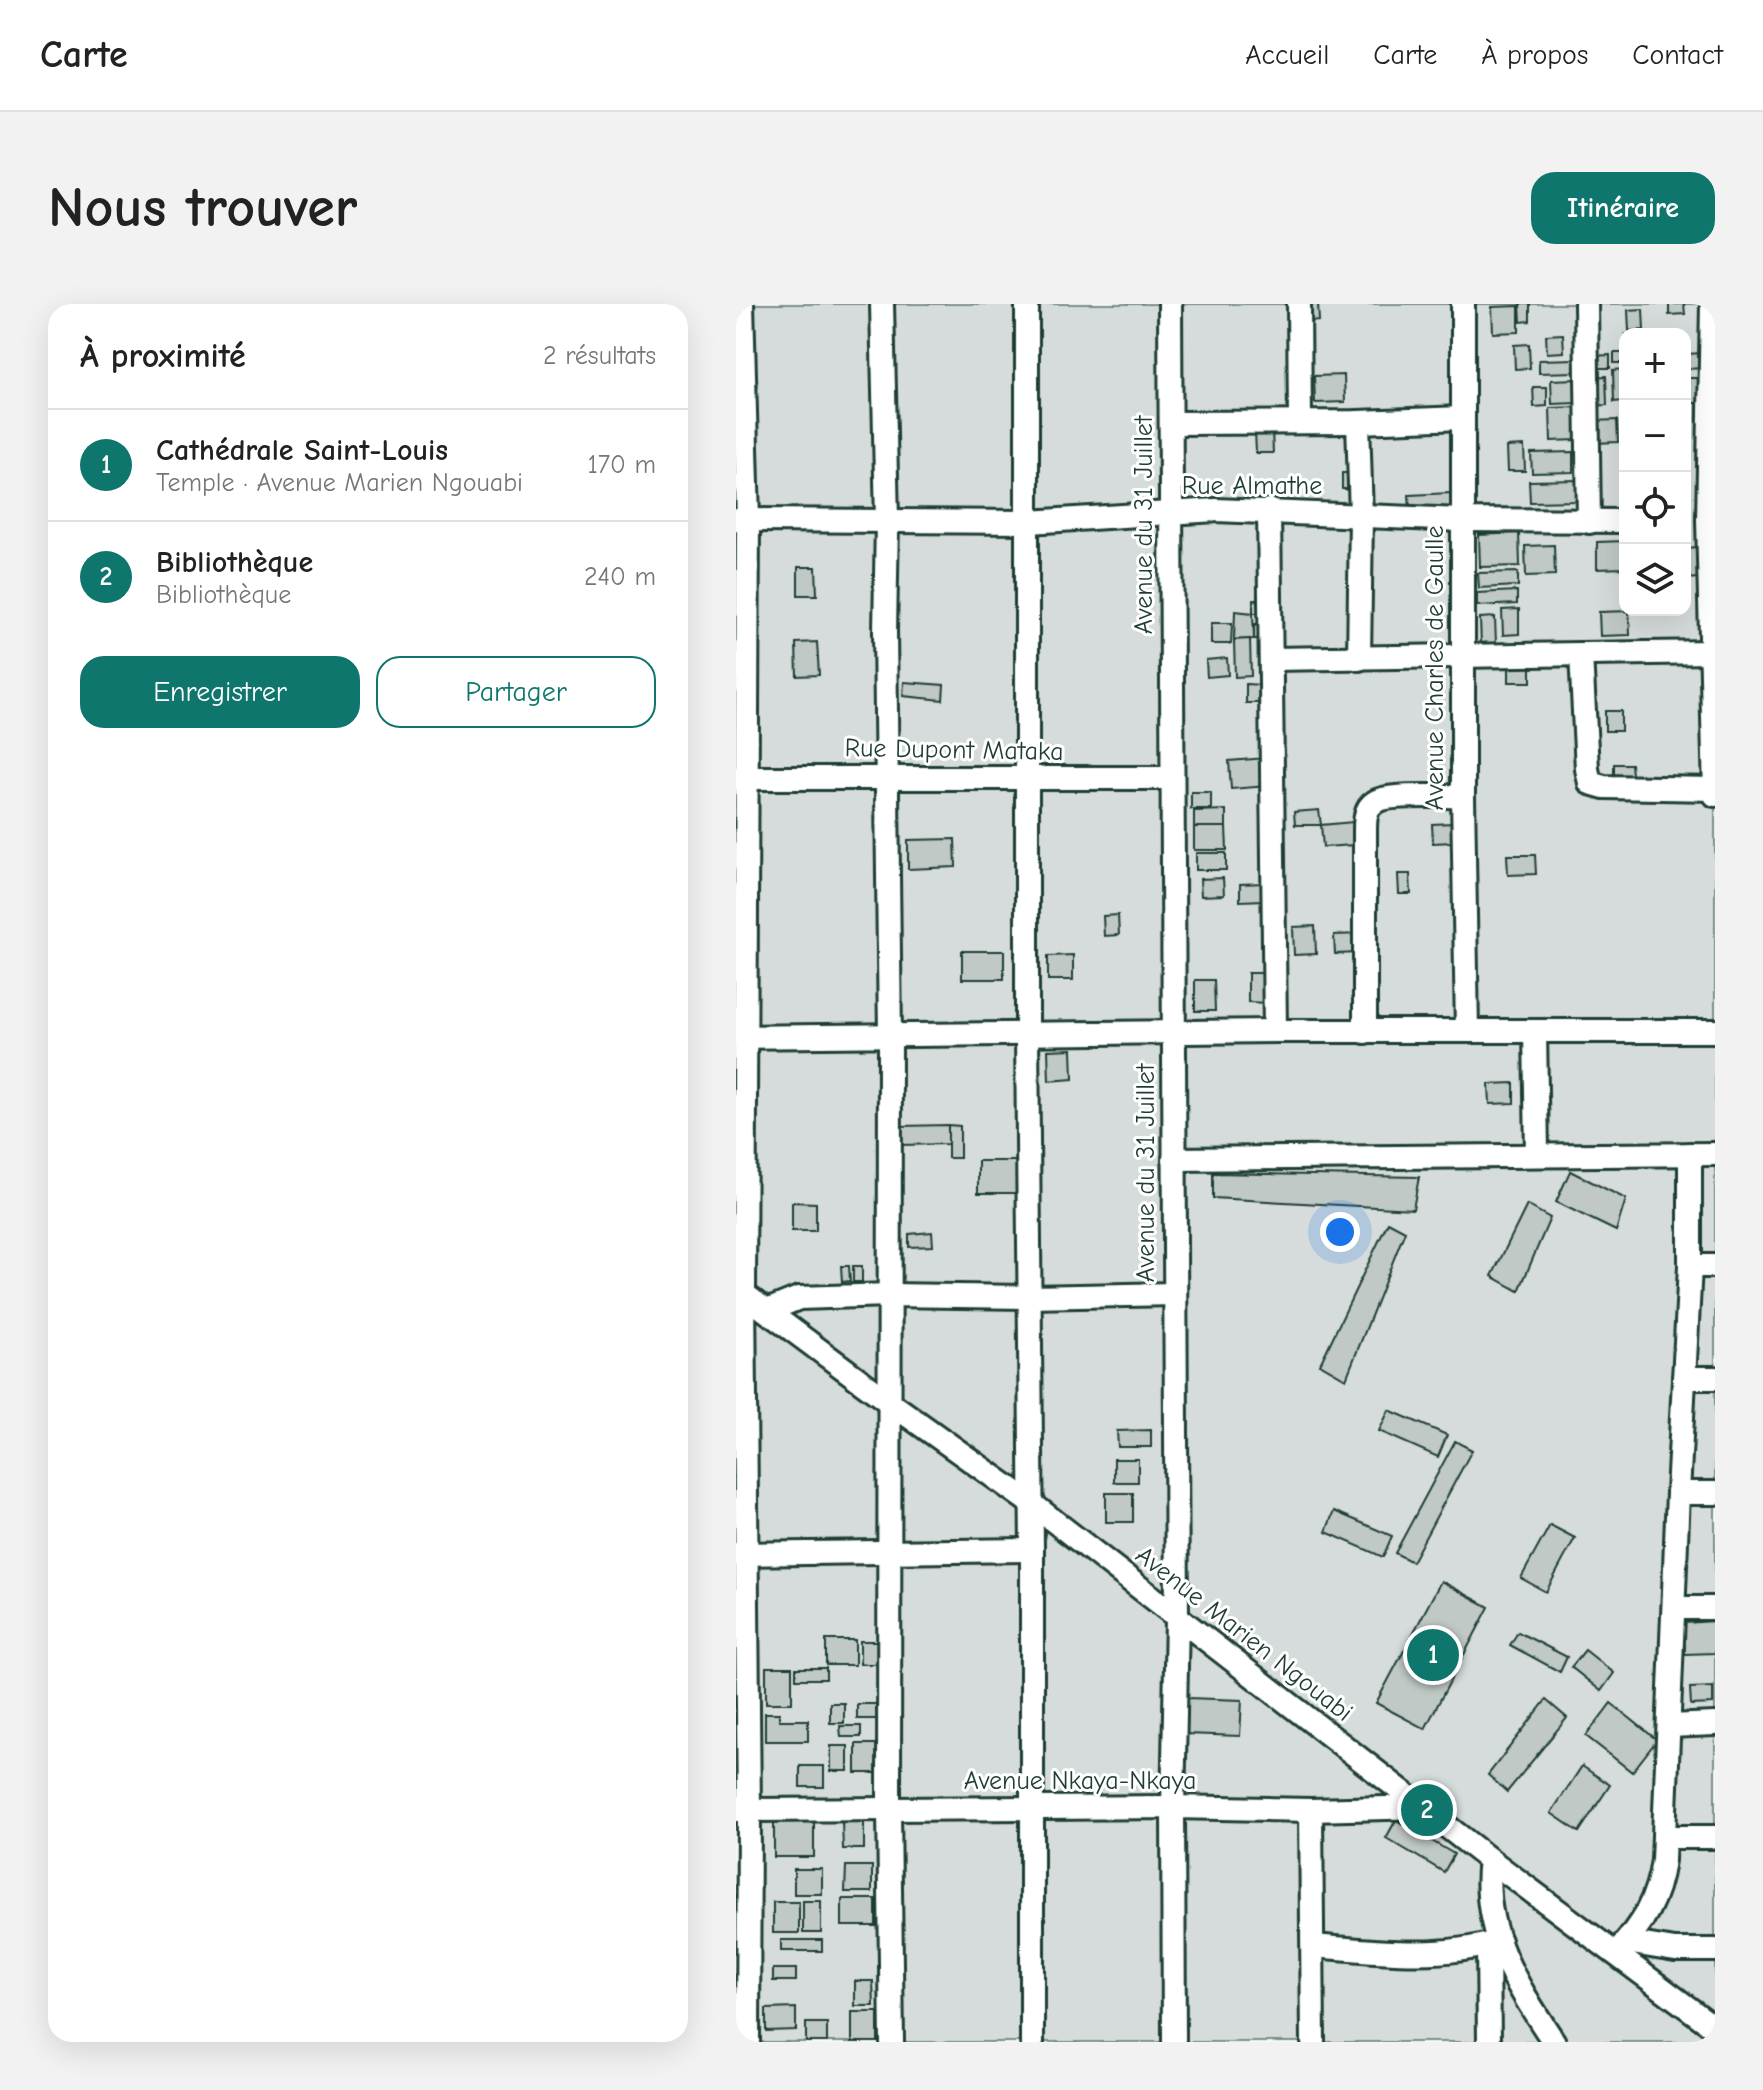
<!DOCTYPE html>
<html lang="fr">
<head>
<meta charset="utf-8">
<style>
	body { margin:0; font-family:"Comic Neue",sans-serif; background:#f2f2f2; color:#222 }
	.controls { position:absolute; right:24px; top:24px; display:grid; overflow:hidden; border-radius:16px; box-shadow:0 8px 32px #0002 }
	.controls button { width:72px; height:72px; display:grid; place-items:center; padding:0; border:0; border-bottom:2px solid #e0e0e0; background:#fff; color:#222; font:40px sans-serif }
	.you { position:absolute; left:604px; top:928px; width:28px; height:28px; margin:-20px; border:6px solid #fff; border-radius:50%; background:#1a73e8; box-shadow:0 0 0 12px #1a73e833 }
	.badge { display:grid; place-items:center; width:52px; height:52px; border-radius:50%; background:#0f766e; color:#fff; font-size:26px; font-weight:700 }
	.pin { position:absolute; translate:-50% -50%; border:4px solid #fff; box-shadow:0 2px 8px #0006 }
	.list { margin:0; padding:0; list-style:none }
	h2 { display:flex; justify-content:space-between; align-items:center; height:104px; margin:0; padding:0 32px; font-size:34px }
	h2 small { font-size:26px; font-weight:400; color:#767676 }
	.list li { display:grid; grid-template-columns:52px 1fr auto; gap:24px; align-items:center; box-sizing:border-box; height:112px; padding:0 32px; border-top:2px solid #e0e0e0 }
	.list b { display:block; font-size:30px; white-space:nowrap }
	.list p { margin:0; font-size:26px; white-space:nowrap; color:#767676 }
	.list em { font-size:26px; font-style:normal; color:#767676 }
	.actions { display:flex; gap:16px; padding:24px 32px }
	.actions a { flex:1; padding:18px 0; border:2px solid #0f766e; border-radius:24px; text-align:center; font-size:28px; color:#0f766e }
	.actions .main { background:#0f766e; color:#fff }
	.icon { flex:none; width:44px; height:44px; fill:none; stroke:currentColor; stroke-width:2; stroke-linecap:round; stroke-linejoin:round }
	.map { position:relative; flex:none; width:979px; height:1738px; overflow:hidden; border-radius:24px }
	header { display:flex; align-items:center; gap:48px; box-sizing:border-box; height:112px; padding:0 40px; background:#fff; border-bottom:2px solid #e0e0e0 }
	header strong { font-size:38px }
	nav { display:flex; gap:44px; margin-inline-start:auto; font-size:28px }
	.intro { display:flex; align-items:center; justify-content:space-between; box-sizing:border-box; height:192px; padding:0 48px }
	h1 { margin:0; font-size:56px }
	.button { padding:20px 36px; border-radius:24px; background:#0f766e; color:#fff; font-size:28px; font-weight:700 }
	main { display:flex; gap:48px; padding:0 48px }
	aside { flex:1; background:#fff; border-radius:24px; box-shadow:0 8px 32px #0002 }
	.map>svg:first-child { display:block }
	.green { fill:#d6dcdb; stroke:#7a8c88; stroke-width:2; fill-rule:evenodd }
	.building { fill:#c0c9c6; stroke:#1f3d34; stroke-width:2 }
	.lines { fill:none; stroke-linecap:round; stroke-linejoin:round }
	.minor-casing { stroke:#1f3d34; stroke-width:28 }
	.minor { stroke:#fff; stroke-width:22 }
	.labels { text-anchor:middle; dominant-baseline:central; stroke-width:6; stroke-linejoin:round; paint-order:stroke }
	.street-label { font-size:26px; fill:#1f3d34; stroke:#fff }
</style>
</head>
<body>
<header>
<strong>Carte</strong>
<nav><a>Accueil</a><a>Carte</a><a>À propos</a><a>Contact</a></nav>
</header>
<div class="intro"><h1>Nous trouver</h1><a class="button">Itinéraire</a></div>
<main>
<aside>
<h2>À proximité<small>2 résultats</small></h2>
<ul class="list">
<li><span class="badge">1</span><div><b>Cathédrale Saint-Louis</b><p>Temple · Avenue Marien Ngouabi</p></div><em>170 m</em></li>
<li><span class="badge">2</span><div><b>Bibliothèque</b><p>Bibliothèque</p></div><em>240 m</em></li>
</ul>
<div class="actions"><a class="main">Enregistrer</a><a>Partager</a></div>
</aside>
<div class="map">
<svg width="979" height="1738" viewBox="0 0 979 1738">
	<rect width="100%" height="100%" fill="#f6f7f7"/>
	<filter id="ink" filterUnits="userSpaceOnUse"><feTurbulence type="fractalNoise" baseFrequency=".0125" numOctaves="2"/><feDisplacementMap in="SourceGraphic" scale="16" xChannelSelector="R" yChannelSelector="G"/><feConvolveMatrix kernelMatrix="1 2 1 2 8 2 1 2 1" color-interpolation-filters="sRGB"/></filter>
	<g filter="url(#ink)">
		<!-- green -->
		<path class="green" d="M 0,0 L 979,0 L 979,1738 L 0,1738 ZM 889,30 L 949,30 L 949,306 L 889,306 Z"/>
		<!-- building -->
		<g class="building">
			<polygon points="571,0 582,0 583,17 571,18"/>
			<polygon points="784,0 794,0 794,17 785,18"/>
			<polygon points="933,0 948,0 949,10 933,11"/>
			<polygon points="783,2 783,28 757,29 756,3"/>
			<polygon points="907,5 908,26 893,27 892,6"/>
			<polygon points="827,30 828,48 811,49 810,31"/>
			<polygon points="793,40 794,64 779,65 778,41"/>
			<rect x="878" y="49" width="11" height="10"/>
			<polygon points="968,49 969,64 949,65 949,50"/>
			<polygon points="874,51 874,64 856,64 856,52"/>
			<polygon points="840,55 841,68 803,69 803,56"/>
			<polygon points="889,65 889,97 878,98 877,66"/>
			<polygon points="608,71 609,98 579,99 578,72"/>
			<polygon points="870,72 871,101 856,102 855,73"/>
			<polygon points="952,74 969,74 970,99 953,99"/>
			<polygon points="840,75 841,99 816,100 815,76"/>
			<polygon points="797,83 811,83 811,102 798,103"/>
			<polygon points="841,103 842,136 815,137 814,104"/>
			<polygon points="886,104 889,104 889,136 887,136"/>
			<polygon points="881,116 882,138 857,139 856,117"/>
			<polygon points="949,116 955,116 956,133 949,133"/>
			<polygon points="536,125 537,149 520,149 519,126"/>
			<polygon points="788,142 789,167 772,167 771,143"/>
			<polygon points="837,148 837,168 796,169 795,149"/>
			<polygon points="606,169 619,169 620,185 606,185"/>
			<polygon points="842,176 842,197 794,198 793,177"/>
			<polygon points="715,189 716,204 674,206 673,191"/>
			<polygon points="783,229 784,262 744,263 743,231"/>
			<polygon points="889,237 889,264 861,265 861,238"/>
			<polygon points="818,241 819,271 790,272 789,242"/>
			<polygon points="962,243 963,274 949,275 949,244"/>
			<polygon points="62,263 80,263 81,291 62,291"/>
			<polygon points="782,268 782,282 743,284 742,269"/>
			<polygon points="781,287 781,300 741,302 741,289"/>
			<polygon points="517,296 531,297 531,309 517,309"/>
			<polygon points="783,305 783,330 767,331 766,306"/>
			<polygon points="499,307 517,309 518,335 498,336"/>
			<polygon points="893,307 894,331 864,332 863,308"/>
			<polygon points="759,313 760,340 745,341 744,314"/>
			<polygon points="475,319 496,319 495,340 475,340"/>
			<polygon points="518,320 533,320 532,335 518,335"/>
			<polygon points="514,335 515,372 499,373 498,336"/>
			<polygon points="81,338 83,371 61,372 60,339"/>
			<polygon points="491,354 492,371 471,373 470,356"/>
			<polygon points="773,358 795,359 795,378 773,378"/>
			<polygon points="168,378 208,381 207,396 167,392"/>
			<polygon points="510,380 526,381 525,399 510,399"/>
			<rect x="869" y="407" width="16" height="20"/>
			<polygon points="530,454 532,482 495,485 493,457"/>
			<polygon points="878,460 895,460 896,471 878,471"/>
			<rect x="455" y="488" width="20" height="17"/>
			<polygon points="490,506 490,523 458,523 458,507"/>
			<polygon points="583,506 585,521 559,521 558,508"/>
			<polygon points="617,518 619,541 587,543 585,521"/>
			<polygon points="716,519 717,538 697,539 696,520"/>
			<polygon points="458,523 490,523 491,546 458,546"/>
			<polygon points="219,535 220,563 172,565 172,536"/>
			<rect x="460" y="549" width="30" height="17"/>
			<polygon points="771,551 799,551 800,570 772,571"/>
			<polygon points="662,570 674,570 675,590 663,590"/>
			<polygon points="487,574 488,591 465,592 464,575"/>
			<polygon points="527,579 528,596 504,597 504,580"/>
			<polygon points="382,611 383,631 368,632 367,612"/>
			<polygon points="579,622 580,650 558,651 557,623"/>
			<polygon points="623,630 623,649 599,650 598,631"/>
			<rect x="226" y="647" width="42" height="28"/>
			<polygon points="337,651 337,676 312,676 312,652"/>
			<polygon points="512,669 530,669 530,699 512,698"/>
			<polygon points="459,676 478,676 479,707 459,707"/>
			<polygon points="336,745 337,775 313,777 312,746"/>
			<polygon points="778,779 778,799 754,800 753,780"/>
			<polygon points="212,821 224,822 224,854 212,854"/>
			<polygon points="212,821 212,840 165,841 164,822"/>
			<rect x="242" y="857" width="43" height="32"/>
			<polygon points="834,867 890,895 880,927 820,898"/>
			<polygon points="477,869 683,873 677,905 477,894"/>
			<polygon points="56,898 80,899 80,927 56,927"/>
			<polygon points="791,901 814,914 783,987 756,972"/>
			<polygon points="652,918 669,927 610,1075 584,1060"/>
			<polygon points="196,928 197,942 173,943 173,930"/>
			<polygon points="105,962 113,962 114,977 106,978"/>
			<rect x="117" y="962" width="9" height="16"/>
			<polygon points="653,1106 711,1131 702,1153 643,1127"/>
			<polygon points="415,1126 415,1143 382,1143 381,1127"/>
			<polygon points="719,1137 736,1146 676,1258 659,1249"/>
			<rect x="378" y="1155" width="24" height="23"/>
			<rect x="370" y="1189" width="27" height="29"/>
			<polygon points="598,1207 656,1232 647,1253 590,1228"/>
			<polygon points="814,1221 839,1234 810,1288 785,1274"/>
			<polygon points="705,1277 753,1303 689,1425 640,1399"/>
			<polygon points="979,1317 979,1349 949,1350 948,1319"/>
			<polygon points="782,1328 831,1353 824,1368 774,1341"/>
			<rect x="90" y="1336" width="29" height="25"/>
			<rect x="124" y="1337" width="23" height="23"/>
			<polygon points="849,1346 878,1369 865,1387 835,1363"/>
			<rect x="30" y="1363" width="26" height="36"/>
			<rect x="60" y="1364" width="30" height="11"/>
			<polygon points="977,1383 977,1400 955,1401 954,1384"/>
			<polygon points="452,1394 506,1396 504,1432 450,1430"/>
			<polygon points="810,1396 831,1414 771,1488 752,1471"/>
			<rect x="94" y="1399" width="14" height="20"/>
			<polygon points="875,1399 921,1436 896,1468 850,1432"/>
			<rect x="121" y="1400" width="19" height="15"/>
			<polygon points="29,1409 43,1409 43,1416 72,1416 72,1437 29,1437"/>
			<polygon points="104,1422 125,1422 125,1433 105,1433"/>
			<polygon points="120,1440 145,1440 146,1469 120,1469"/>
			<rect x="95" y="1442" width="17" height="25"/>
			<rect x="64" y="1462" width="24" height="21"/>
			<polygon points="846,1462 874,1481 843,1528 815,1509"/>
			<polygon points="660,1516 718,1550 708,1568 650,1534"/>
			<rect x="38" y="1518" width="40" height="35"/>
			<polygon points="106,1518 128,1518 128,1545 107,1545"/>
			<polygon points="110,1562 136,1562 136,1588 109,1588"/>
			<rect x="58" y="1565" width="28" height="25"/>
			<rect x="106" y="1595" width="34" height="27"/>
			<rect x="67" y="1597" width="18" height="32"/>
			<rect x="37" y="1598" width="26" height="31"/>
			<rect x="45" y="1636" width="41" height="11"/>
			<rect x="37" y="1665" width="23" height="12"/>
			<polygon points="119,1677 137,1677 138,1702 119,1702"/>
			<polygon points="60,1704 60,1726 30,1727 30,1705"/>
			<rect x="116" y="1708" width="26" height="30"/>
			<rect x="70" y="1719" width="21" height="19"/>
		</g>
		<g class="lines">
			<!-- minor casing -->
			<g class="minor-casing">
				<g id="minor">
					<polyline points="6,0 12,216 8,990 13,1507 12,1738"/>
					<polyline points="146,0 151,217 149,327 154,732 153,1507 156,1738"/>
					<polyline points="291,0 291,731 296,1246 296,1738"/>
					<polyline points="434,0 441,1315 437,1503 438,1738"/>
					<polyline points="563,0 564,117"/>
					<polyline points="727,0 727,492 731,727"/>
					<polyline points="850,0 853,218"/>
					<polyline points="976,0 972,216 979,491"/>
					<polyline points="622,118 625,212 623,355"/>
					<polyline points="435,119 622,118 727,114"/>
					<polyline points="533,206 539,727"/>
					<polyline points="0,216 293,218 480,206 726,216 889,217"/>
					<polyline points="845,350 851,465 854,479 868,483 979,485"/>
					<polyline points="536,355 975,348"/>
					<polyline points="0,474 436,474"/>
					<polyline points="799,727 801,850"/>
					<path d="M 629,728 L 629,527 C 629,516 629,504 639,498 C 651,489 710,493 727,492"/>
					<polyline points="0,733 539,727 979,727"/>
					<polyline points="438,855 979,850"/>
					<polyline points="954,962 979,962"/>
					<polyline points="1,985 153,1098 296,1200 754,1556 979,1724"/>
					<polyline points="31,1007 63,994 153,991 294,993 439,990"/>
					<polyline points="948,1074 979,1074"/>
					<polyline points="942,1189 979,1189"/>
					<polyline points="0,1250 296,1246"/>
					<polyline points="938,1304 979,1304"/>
					<polyline points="933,1422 979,1420"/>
					<polyline points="1,1506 437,1503 575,1506 688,1503"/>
					<polyline points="575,1506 577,1738"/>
					<polyline points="929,1533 979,1533"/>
					<path d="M 754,1556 C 744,1626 781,1682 818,1738"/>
					<polyline points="890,1638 939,1646 979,1646"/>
					<polyline points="752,1641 753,1738"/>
					<path d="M 577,1642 C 638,1647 703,1656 763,1637"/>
					<path d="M 880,1649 C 906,1621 922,1595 927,1556 L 942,1189 L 954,962 L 954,850"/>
				</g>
			</g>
			<!-- minor -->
			<use href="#minor" class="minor"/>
		</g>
	</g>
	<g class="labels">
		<!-- street labels -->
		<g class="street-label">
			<text x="516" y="182">Rue Almathe</text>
			<text transform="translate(408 221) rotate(-90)">Avenue du 31 Juillet</text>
			<text transform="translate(699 364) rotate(-90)">Avenue Charles de Gaulle</text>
			<text transform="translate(218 446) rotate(1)">Rue Dupont Mataka</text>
			<text transform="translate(410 869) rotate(-90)">Avenue du 31 Juillet</text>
			<text transform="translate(508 1330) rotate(38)">Avenue Marien Ngouabi</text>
			<text x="344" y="1477">Avenue Nkaya-Nkaya</text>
		</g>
	</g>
</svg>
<div class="controls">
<button>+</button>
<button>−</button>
<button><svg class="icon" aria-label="locate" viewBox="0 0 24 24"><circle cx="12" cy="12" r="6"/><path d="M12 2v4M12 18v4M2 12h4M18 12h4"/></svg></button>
<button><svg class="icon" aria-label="layers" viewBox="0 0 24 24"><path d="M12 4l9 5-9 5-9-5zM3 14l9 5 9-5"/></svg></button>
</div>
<div class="you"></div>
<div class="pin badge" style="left:697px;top:1351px">1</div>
<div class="pin badge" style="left:691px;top:1506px">2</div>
</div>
</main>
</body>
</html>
